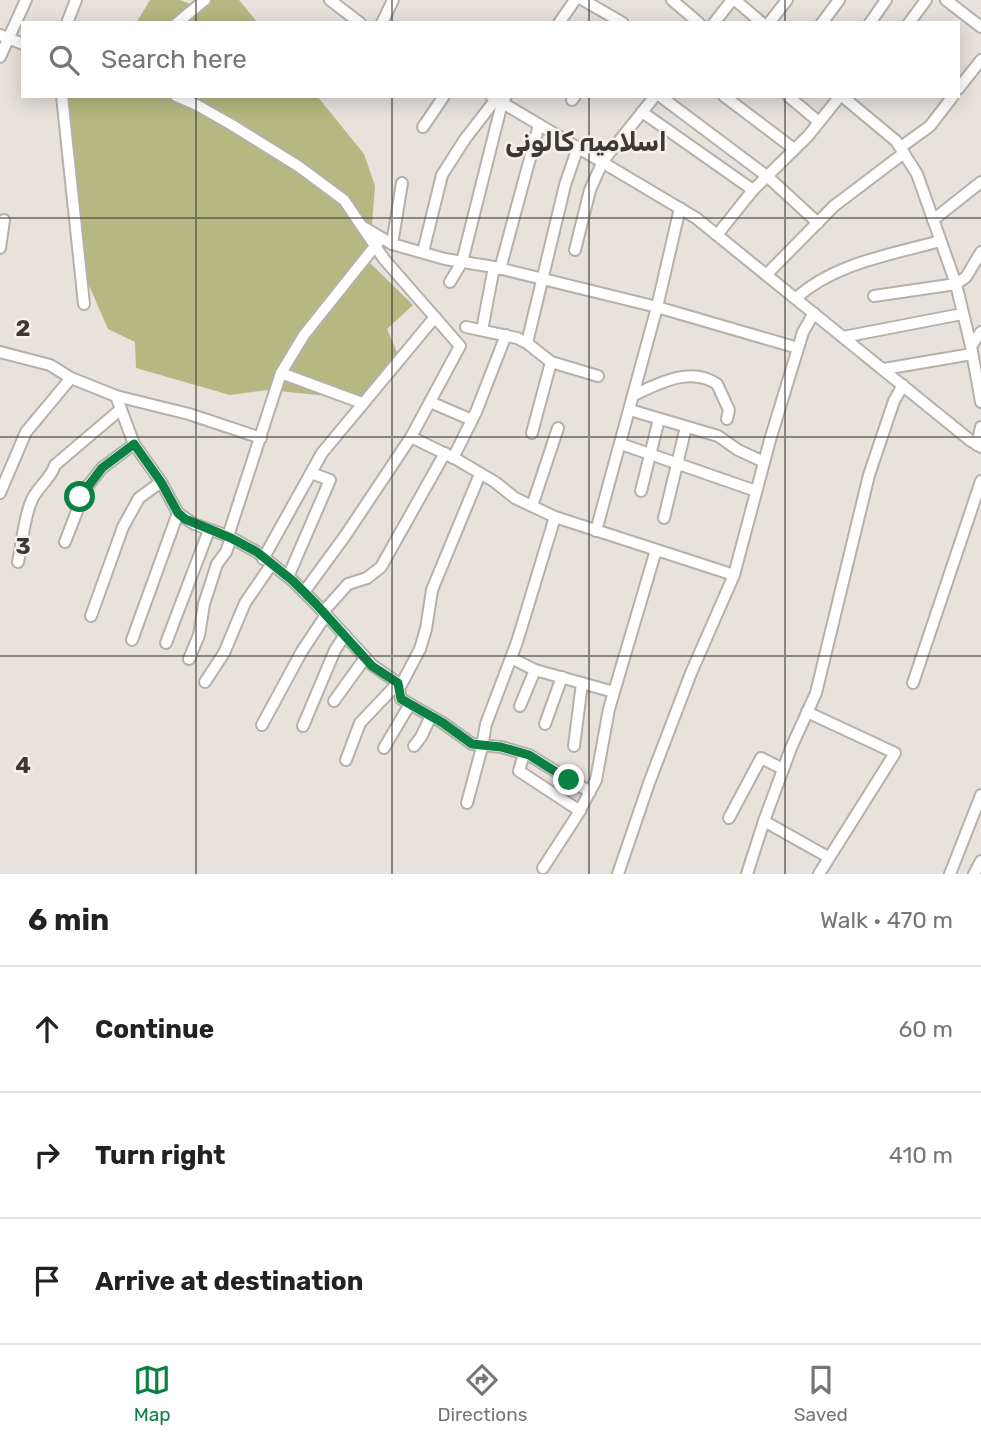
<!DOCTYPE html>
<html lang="en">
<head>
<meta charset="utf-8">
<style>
	body { margin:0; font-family:Rubik,Cairo,sans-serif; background:#f6f6f6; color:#222 }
	.stop { position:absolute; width:21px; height:21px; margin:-16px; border:5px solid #0b8043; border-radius:50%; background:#fff }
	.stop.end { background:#0b8043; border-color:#fff; box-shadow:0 2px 7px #0008 }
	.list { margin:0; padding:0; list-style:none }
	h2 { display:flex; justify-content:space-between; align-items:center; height:91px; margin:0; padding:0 28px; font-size:30px }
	h2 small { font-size:23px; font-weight:400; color:#767676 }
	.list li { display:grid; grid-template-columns:46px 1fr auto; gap:21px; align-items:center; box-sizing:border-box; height:126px; padding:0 28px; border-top:2px solid #e0e0e0 }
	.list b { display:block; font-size:26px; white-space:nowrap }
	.list em { font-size:23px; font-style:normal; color:#767676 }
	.icon { flex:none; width:38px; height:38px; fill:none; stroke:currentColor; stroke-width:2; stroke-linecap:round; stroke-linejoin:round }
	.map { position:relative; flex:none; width:981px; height:874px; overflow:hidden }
	.search { position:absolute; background:#fff; box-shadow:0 4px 18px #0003; left:21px; right:21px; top:21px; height:77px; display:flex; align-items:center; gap:18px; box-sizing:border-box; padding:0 24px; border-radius:0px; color:#767676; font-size:26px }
	.sheet { height:469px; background:#fff }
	nav { display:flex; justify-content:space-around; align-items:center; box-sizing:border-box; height:98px; border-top:2px solid #e0e0e0; background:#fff; font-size:19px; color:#767676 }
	nav a { display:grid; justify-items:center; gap:4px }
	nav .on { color:#0b8043 }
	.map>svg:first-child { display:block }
	.green { fill:#b5b881 }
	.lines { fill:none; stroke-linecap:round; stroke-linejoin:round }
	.minor-casing { stroke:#b6b0ab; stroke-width:14 }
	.minor { stroke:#fff; stroke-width:10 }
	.route { stroke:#0b8043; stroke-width:9 }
	.grid { fill:none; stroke:#3b3836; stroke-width:2; stroke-opacity:0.55 }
	.labels { text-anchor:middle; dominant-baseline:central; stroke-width:5; stroke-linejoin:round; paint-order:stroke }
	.district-label { font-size:26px; font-weight:bold; fill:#3b3836; stroke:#f6efea }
	.grid-label { font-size:23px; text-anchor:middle; font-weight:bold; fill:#3b3836; stroke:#f6efea; stroke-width:5; stroke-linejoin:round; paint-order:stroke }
</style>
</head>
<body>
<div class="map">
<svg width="981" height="874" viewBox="0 0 981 874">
	<rect width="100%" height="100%" fill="#e8e2dd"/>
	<!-- green -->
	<g class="green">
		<polygon points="150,0 180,0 195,6 204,0 239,0 258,23 136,23"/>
		<polygon points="67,96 317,96 364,154 375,186 369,262 413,305 387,329 399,357 359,399 268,390 230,395 136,368 135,342 108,329 87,281"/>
	</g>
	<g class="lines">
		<!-- minor casing -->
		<g class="minor-casing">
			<g id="minor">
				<polyline points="330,0 360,23"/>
				<polyline points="583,0 623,23"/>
				<polyline points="672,0 699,23"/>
				<polyline points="735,0 762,23"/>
				<polyline points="946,0 981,27"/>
				<polyline points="67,23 76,0"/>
				<polyline points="177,23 205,0"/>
				<polyline points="382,23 393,0"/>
				<polyline points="559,23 575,0"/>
				<polyline points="714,23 732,0"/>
				<polyline points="769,23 787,0"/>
				<polyline points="822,23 839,0"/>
				<polyline points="870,23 886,0"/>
				<polyline points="909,23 926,0"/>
				<polyline points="0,35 23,44"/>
				<polyline points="0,57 26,0"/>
				<polyline points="958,89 981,60"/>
				<polyline points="62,96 84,304"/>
				<polyline points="176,96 197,105 232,125 298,166 344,200 384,259 460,346 411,437 345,536 304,592"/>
				<polyline points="491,96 696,218 971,441 981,447"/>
				<polyline points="660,96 768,177 818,223"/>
				<polyline points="724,96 794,149"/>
				<polyline points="788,96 819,122"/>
				<polyline points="842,96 896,141 917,174 956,284 971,346 981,402"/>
				<polyline points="572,100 575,96"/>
				<polyline points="642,112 753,190"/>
				<polyline points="423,127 444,96"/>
				<polyline points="901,147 930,126 953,96"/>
				<polyline points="933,220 981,182"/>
				<polyline points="365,228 392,244 445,259 494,267 657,307 798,348"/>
				<polyline points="717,235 753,190 808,136 840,96"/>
				<polyline points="392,244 402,183"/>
				<polyline points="0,248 4,220"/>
				<polyline points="575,250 590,190 603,161 655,96"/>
				<polyline points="423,252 442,175 465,139 496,99"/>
				<polyline points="500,269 539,125"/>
				<polyline points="766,275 834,206 904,153"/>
				<polyline points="450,282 462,262 502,103 506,96"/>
				<polyline points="874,296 956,284 966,277 981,252"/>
				<path d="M 796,298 C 835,263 890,255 940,241"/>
				<polyline points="466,327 517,338 527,343 551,362 598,376"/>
				<polyline points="482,330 494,267"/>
				<polyline points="843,337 962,314"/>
				<polyline points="527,343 565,185 578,147"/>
				<polyline points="971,346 981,332"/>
				<polyline points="0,352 50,365 71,378 116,396 189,414 261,438"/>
				<polyline points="884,369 972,354"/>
				<polyline points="281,373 362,403"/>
				<path d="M 634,395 C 659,383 691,366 717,384 L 729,410 L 727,419"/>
				<polyline points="116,396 134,444 161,482 178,513 194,524 228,536 257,552 293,581 316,604 372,665 401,685 420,649 426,629 432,590 480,474"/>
				<polyline points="430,402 472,420"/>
				<polyline points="630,410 718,436 738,450 764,462"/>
				<polyline points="532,433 551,362"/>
				<polyline points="411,437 456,459 495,482 515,498 555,517 734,575"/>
				<polyline points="621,444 756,491"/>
				<polyline points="977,445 981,427"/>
				<polyline points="453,458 476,412 506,335"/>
				<polyline points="641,491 659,419"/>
				<polyline points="0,493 26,432 71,378"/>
				<polyline points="532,506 558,428"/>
				<polyline points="664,518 686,427"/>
				<polyline points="596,531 657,307 680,208"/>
				<polyline points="228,536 281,373 304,335 379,241"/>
				<polyline points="65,542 86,488 102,468 134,444"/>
				<polyline points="263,559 322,453 435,317"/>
				<path d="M 18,562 C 22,544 24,518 31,502 C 36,488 51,479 55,465 L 121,409"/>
				<polyline points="288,577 330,480 311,473"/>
				<polyline points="323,612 348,584 367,578 381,567 445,453"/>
				<polyline points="91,616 123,527 139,498 161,482"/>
				<polyline points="132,640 178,513"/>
				<polyline points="166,643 209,530"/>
				<polyline points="511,658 535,670 614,692"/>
				<polyline points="189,659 199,635 204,604 217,564 226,552 231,538"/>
				<polyline points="205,682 224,653 245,603 271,565"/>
				<polyline points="398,683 401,699 443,723 472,744 501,747 529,755 590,792"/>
				<polyline points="913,683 981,481"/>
				<polyline points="334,701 365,658"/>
				<polyline points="520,706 535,670"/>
				<polyline points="807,712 895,753 819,874"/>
				<polyline points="545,724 562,677"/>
				<polyline points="262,725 302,651 326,615"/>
				<polyline points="303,726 335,650 345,635"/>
				<polyline points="414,746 421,737 431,716"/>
				<polyline points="574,746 582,683"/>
				<polyline points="384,748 410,704"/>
				<polyline points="524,754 519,771 580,811"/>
				<polyline points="346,760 360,723 398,683"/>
				<polyline points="467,803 481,751 486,724 517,642 555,517"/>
				<polyline points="729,818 761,758 783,769"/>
				<polyline points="764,821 828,857"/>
				<polyline points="543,868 578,814 596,780 609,709 656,550"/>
				<polyline points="618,874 649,783 691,673 734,575 770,440 803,332 814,313"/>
				<polyline points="747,874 764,821 791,748 816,693 869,475 894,401 903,385"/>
				<polyline points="950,874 981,795"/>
				<polyline points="974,874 981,861"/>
			</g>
		</g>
		<!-- minor -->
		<use href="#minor" class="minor"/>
	</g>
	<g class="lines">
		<!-- route -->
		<polyline class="route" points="80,497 102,468 134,444 161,482 178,513 185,519 231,538 257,552 293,581 316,604 372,666 398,683 401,699 443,723 472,744 501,747 529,755 569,780"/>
	</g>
	<!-- grid -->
	<path class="grid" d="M 196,0 L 196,23M 392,0 L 392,23M 589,0 L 589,23M 785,0 L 785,23M 196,96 L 196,874M 392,96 L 392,874M 589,96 L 589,874M 785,96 L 785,874M 0,218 L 981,218M 0,437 L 981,437M 0,656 L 981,656"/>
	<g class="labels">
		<!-- district labels -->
		<g class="district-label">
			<text x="586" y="142">اسلامیہ کالونی</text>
		</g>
	</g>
	<g class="grid-label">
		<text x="23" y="336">2</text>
		<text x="23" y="554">3</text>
		<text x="23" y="773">4</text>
	</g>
</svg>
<div class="stop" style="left:80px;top:497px"></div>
<div class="stop end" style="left:569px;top:780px"></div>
<div class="search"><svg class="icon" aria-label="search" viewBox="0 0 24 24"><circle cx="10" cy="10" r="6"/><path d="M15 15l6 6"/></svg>Search here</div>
</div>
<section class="sheet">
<h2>6 min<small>Walk · 470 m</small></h2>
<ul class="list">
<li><svg class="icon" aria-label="ahead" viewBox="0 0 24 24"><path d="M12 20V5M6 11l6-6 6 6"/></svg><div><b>Continue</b></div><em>60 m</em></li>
<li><svg class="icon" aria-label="right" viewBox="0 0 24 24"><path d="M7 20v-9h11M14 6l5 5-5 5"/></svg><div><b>Turn right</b></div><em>410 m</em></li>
<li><svg class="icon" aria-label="arrive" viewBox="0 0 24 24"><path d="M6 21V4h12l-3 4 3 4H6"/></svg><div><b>Arrive at destination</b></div></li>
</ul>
</section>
<nav>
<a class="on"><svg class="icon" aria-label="map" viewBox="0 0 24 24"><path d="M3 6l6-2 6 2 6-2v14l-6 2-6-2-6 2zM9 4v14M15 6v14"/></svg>Map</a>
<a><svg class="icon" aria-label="directions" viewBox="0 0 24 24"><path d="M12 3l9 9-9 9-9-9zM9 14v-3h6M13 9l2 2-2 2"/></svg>Directions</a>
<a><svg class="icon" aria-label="saved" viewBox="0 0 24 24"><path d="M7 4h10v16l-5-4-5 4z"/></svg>Saved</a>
</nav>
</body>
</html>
